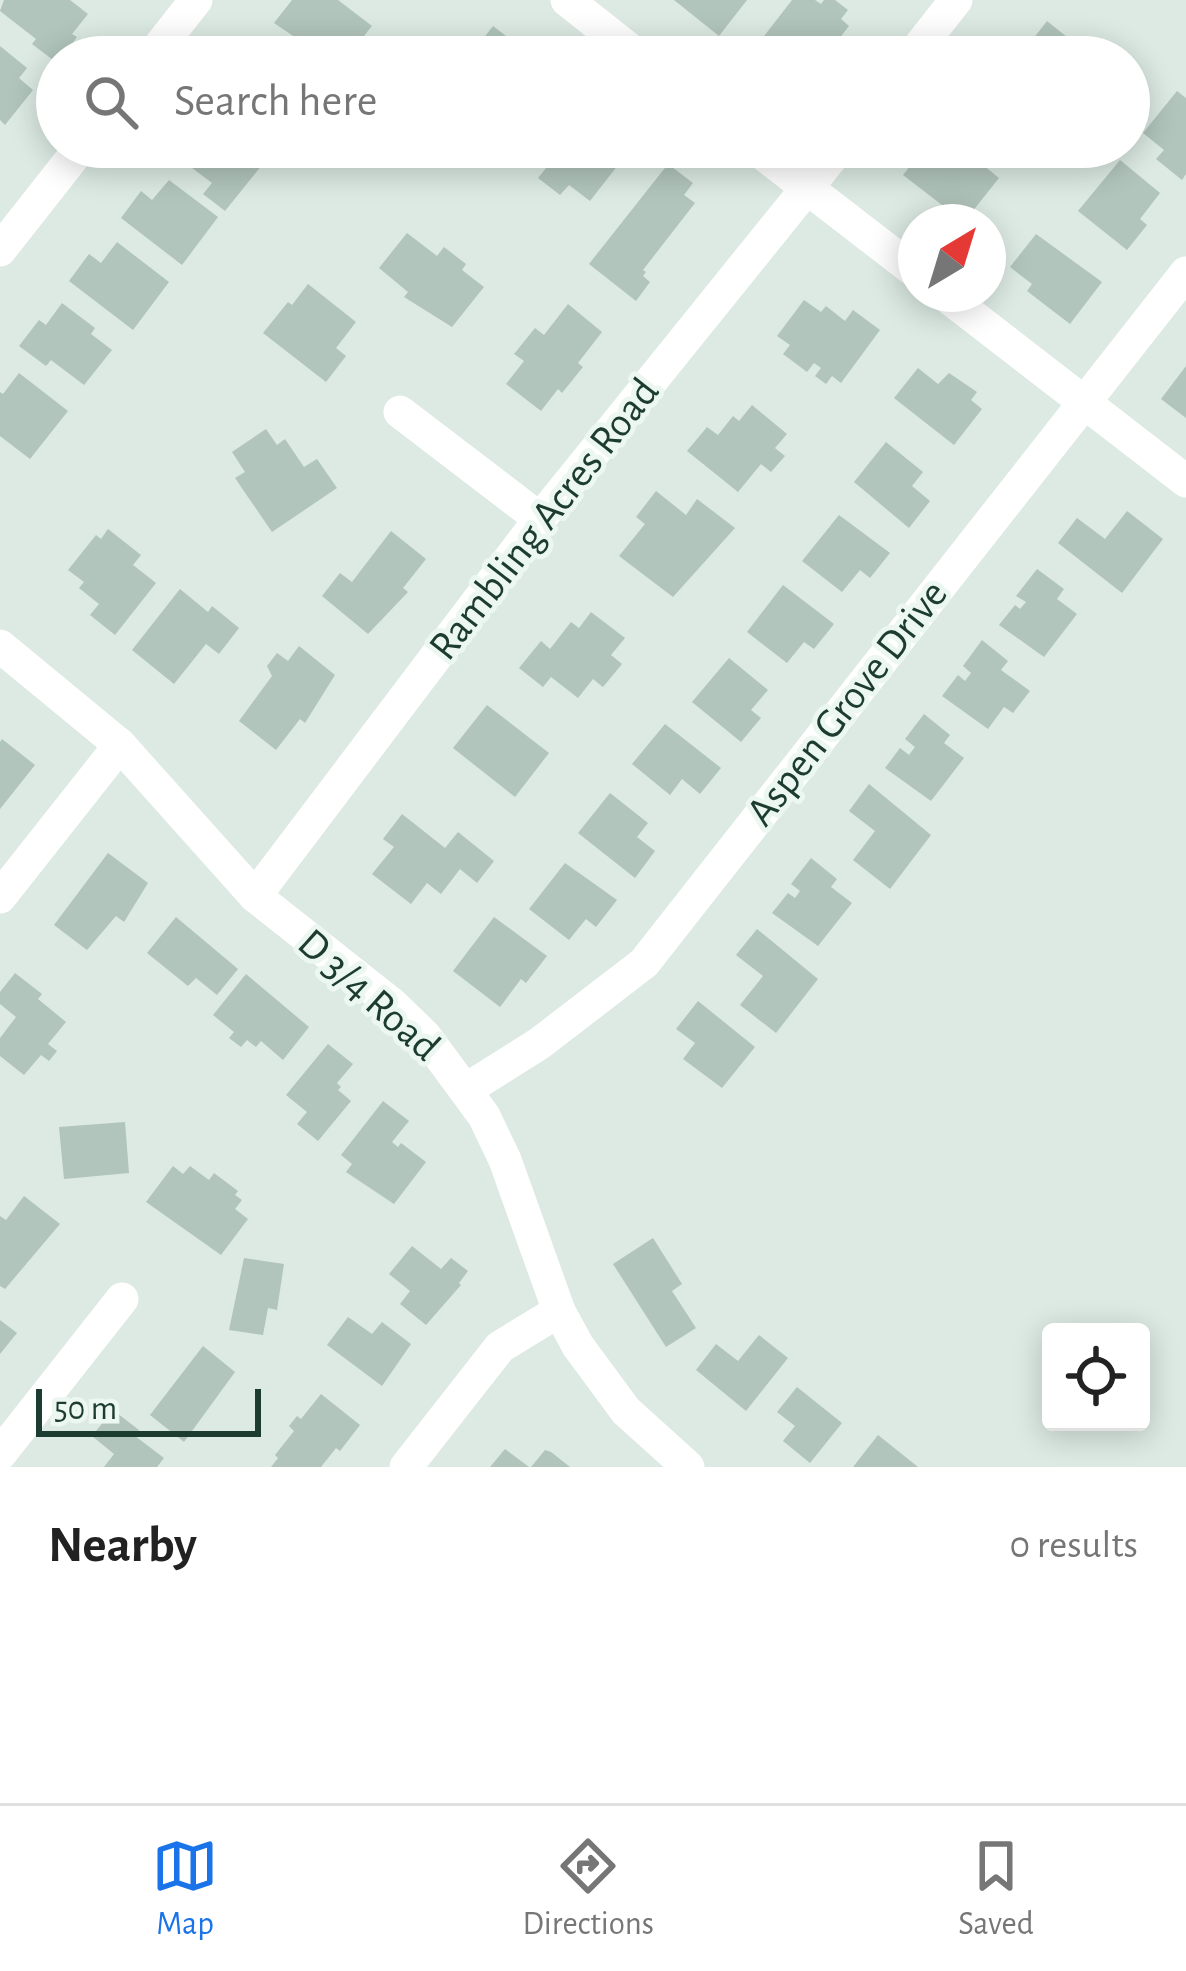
<!DOCTYPE html>
<html lang="en">
<head>
<meta charset="utf-8">
<style>
	body { margin:0; font-family:"Alegreya Sans",sans-serif; background:#f2f2f2; color:#222 }
	.controls { position:absolute; right:36px; bottom:36px; display:grid; overflow:hidden; border-radius:12px; box-shadow:0 6px 30px #0003 }
	.controls button { width:108px; height:108px; display:grid; place-items:center; padding:0; border:0; border-bottom:3px solid #e0e0e0; background:#fff; color:#222; font:60px sans-serif }
	.compass { position:absolute; left:898px; top:204px; width:108px; height:108px; border-radius:50%; background:#fff; box-shadow:0 6px 30px #0003; rotate:38deg }
	.scale { position:absolute; left:36px; bottom:30px; width:225px; box-sizing:border-box; padding-left:12px; border:6px solid #1c3b31; border-top:0; font-size:33px; line-height:42px; white-space:nowrap; color:#1c3b31; -webkit-text-stroke:9px #ecf7f1; paint-order:stroke }
	.list { margin:0; padding:0; list-style:none }
	h2 { display:flex; justify-content:space-between; align-items:center; height:156px; margin:0; padding:0 48px; font-size:51px }
	h2 small { font-size:39px; font-weight:400; color:#767676 }
	.icon { flex:none; width:66px; height:66px; fill:none; stroke:currentColor; stroke-width:2; stroke-linecap:round; stroke-linejoin:round }
	.map { position:relative; flex:none; width:1186px; height:1467px; overflow:hidden }
	.search { position:absolute; background:#fff; box-shadow:0 6px 30px #0003; left:36px; right:36px; top:36px; height:132px; display:flex; align-items:center; gap:30px; box-sizing:border-box; padding:0 42px; border-radius:66px; color:#767676; font-size:45px }
	.sheet { height:336px; background:#fff }
	nav { display:flex; justify-content:space-around; align-items:center; box-sizing:border-box; height:168px; border-top:3px solid #e0e0e0; background:#fff; font-size:33px; color:#767676 }
	nav a { display:grid; justify-items:center; gap:6px }
	nav .on { color:#1a73e8 }
	.map>svg:first-child { display:block }
	.building { fill:#b1c5bc }
	.lines { fill:none; stroke-linecap:round; stroke-linejoin:round }
	.minor { stroke:#fff; stroke-width:33 }
	.labels { text-anchor:middle; dominant-baseline:central; stroke-width:10; stroke-linejoin:round; paint-order:stroke }
	.street-label { font-size:42px; fill:#1c3b31; stroke:#ecf7f1 }
</style>
</head>
<body>
<div class="map">
<svg width="1186" height="1467" viewBox="0 0 1186 1467">
	<rect width="100%" height="100%" fill="#dceae3"/>
	<!-- building -->
	<g class="building">
		<polygon points="4,0 70,0 88,14 72,34 77,37 62,57 57,57 57,63 32,44 36,39 0,11"/>
		<polygon points="292,0 338,0 372,26 347,57 324,57 274,23"/>
		<polygon points="674,0 747,0 719,36"/>
		<polygon points="792,0 815,0 821,4 824,0 835,0 848,10 841,19 849,26 825,57 748,57"/>
		<polygon points="1047,21 1082,49 1076,57 1019,57"/>
		<polygon points="493,26 518,45 510,57 469,57"/>
		<polygon points="0,46 27,68 19,78 33,90 5,125 0,120"/>
		<polygon points="1177,91 1186,98 1186,174 1182,180 1156,159 1164,150 1143,133"/>
		<polygon points="175,147 259,147 270,155 225,211 203,194 212,183 171,152"/>
		<polygon points="563,147 632,147 590,201 569,185 560,195 538,178"/>
		<polygon points="925,147 983,147 992,154 983,165 999,178 964,222 903,175"/>
		<polygon points="1120,160 1160,193 1140,219 1147,225 1127,250 1078,211"/>
		<polygon points="668,164 693,183 684,195 695,203 643,270 646,272 643,276 650,282 636,301 589,264"/>
		<polygon points="169,180 218,217 182,265 121,218 141,191 152,200"/>
		<polygon points="407,233 437,256 444,247 466,264 462,270 484,287 452,327 404,297 408,292 379,268"/>
		<polygon points="1036,234 1102,282 1070,324 1027,291 1032,284 1010,267"/>
		<polygon points="117,242 169,282 133,330 69,281 89,254 101,263"/>
		<polygon points="308,284 356,322 336,348 346,356 326,382 263,333 288,302 292,305"/>
		<polygon points="804,300 821,312 826,306 845,321 853,310 880,330 841,383 832,376 826,384 815,376 821,368 814,363 807,372 783,354 790,345 777,336"/>
		<polygon points="62,303 95,328 91,334 112,350 84,385 51,360 46,366 19,346 39,320 46,325"/>
		<polygon points="568,304 602,332 578,363 583,367 562,393 558,389 541,411 506,384 524,361 514,354 535,328 544,335"/>
		<polygon points="1186,366 1186,418 1161,399"/>
		<polygon points="918,368 938,384 949,373 977,392 971,400 982,409 954,445 894,398"/>
		<polygon points="19,373 68,411 30,459 0,436 0,392 3,394"/>
		<polygon points="752,405 787,434 775,448 785,456 771,472 761,464 738,492 687,451 707,427 718,435 733,416 739,421"/>
		<polygon points="266,429 277,445 285,439 304,467 317,459 337,488 272,532 235,478 245,472 232,452"/>
		<polygon points="886,442 923,472 912,486 930,501 909,528 854,482"/>
		<polygon points="656,491 686,515 697,499 735,528 673,597 619,556 645,524 636,517"/>
		<polygon points="1127,511 1163,539 1122,593 1058,543 1077,518 1105,539"/>
		<polygon points="839,515 890,553 870,578 860,570 842,592 802,561"/>
		<polygon points="108,529 141,555 133,565 156,583 115,635 90,615 99,604 79,588 84,582 68,570 96,535 101,539"/>
		<polygon points="391,531 426,559 403,588 408,592 368,634 322,596 340,573 352,582"/>
		<polygon points="1037,569 1064,589 1057,599 1077,614 1044,657 999,625 1015,605 1020,609 1026,602 1016,596"/>
		<polygon points="783,585 834,624 814,649 804,642 787,663 747,632"/>
		<polygon points="180,589 208,612 212,606 239,628 219,654 206,644 174,684 132,650"/>
		<polygon points="591,612 625,638 611,655 622,664 603,687 593,679 578,698 551,677 543,687 519,668 541,641 550,649 571,622 579,628"/>
		<polygon points="982,640 1008,661 1001,670 1030,691 1013,713 1004,707 988,729 942,696 958,675 965,681 971,673 963,666"/>
		<polygon points="299,646 335,675 305,723 300,719 276,750 239,721 272,676 267,666 277,653 288,661"/>
		<polygon points="729,658 768,690 751,710 761,718 741,742 692,702"/>
		<polygon points="487,705 549,753 515,797 453,748"/>
		<polygon points="924,714 950,735 944,743 964,758 931,801 885,768 900,748 909,755 915,747 905,739"/>
		<polygon points="665,724 721,768 700,794 682,779 670,795 632,764"/>
		<polygon points="2,739 35,765 0,809 0,742"/>
		<polygon points="869,784 931,835 890,889 853,860 875,831 849,811"/>
		<polygon points="610,793 648,823 637,837 655,851 635,878 578,833"/>
		<polygon points="402,814 445,848 458,832 494,861 477,883 460,869 441,894 427,883 411,904 372,874 394,847 383,839"/>
		<polygon points="108,853 148,883 124,922 116,916 87,950 54,925"/>
		<polygon points="811,858 837,879 831,887 852,903 818,946 772,913 788,893 795,898 800,891 791,884"/>
		<polygon points="565,863 617,900 596,927 586,919 569,940 529,909"/>
		<polygon points="176,917 238,969 217,995 196,978 188,986 147,953"/>
		<polygon points="494,917 547,956 526,983 521,979 500,1007 453,971"/>
		<polygon points="757,929 818,979 776,1033 740,1005 763,976 736,955"/>
		<polygon points="15,973 42,994 38,999 66,1022 48,1044 57,1051 49,1061 41,1055 24,1075 0,1056 0,1038 16,1017 0,1004 0,992"/>
		<polygon points="246,974 309,1027 283,1060 261,1041 256,1047 247,1040 241,1047 229,1038 234,1032 213,1015"/>
		<polygon points="698,1001 755,1047 722,1088 683,1059 695,1043 676,1029"/>
		<polygon points="328,1044 353,1064 337,1083 341,1087 338,1090 351,1101 318,1141 297,1124 307,1112 286,1095"/>
		<polygon points="383,1101 409,1121 392,1142 398,1147 401,1143 426,1162 394,1204 346,1172 352,1164 341,1155"/>
		<polygon points="125,1122 129,1173 64,1179 59,1127"/>
		<polygon points="173,1166 183,1174 190,1166 209,1180 214,1173 238,1191 235,1195 242,1200 235,1209 248,1219 221,1255 146,1202"/>
		<polygon points="24,1196 60,1224 5,1289 0,1286 0,1216 6,1220"/>
		<polygon points="653,1238 682,1284 672,1291 696,1328 666,1347 613,1264"/>
		<polygon points="412,1246 441,1269 451,1258 468,1271 459,1283 461,1285 426,1325 400,1304 410,1291 389,1274"/>
		<polygon points="244,1258 284,1264 277,1310 268,1308 263,1335 229,1330"/>
		<polygon points="348,1317 372,1334 382,1322 411,1344 382,1386 327,1345"/>
		<polygon points="0,1320 17,1333 0,1354"/>
		<polygon points="759,1335 788,1358 746,1411 696,1370 716,1344 738,1361"/>
		<polygon points="203,1346 235,1372 184,1442 150,1415"/>
		<polygon points="797,1387 842,1423 810,1463 783,1441 795,1426 777,1412"/>
		<polygon points="321,1394 360,1425 340,1451 336,1448 321,1467 271,1467 278,1458 275,1455 294,1431 289,1426 297,1416 301,1419"/>
		<polygon points="113,1410 139,1430 135,1436 164,1458 157,1467 104,1467 114,1454 92,1436"/>
		<polygon points="878,1435 918,1467 853,1467"/>
		<polygon points="505,1449 529,1467 490,1467"/>
		<polygon points="545,1450 551,1452 570,1467 531,1467"/>
	</g>
	<g class="lines">
		<!-- minor -->
		<g class="minor">
			<polyline points="567,0 639,57"/>
			<polyline points="151,57 196,0"/>
			<polyline points="911,57 956,0"/>
			<polyline points="754,147 916,272"/>
			<polyline points="0,250 81,147"/>
			<polyline points="944,294 1186,481"/>
			<polyline points="400,412 540,519"/>
			<polyline points="0,646 120,745 255,896 393,1005 425,1036 484,1116 505,1160 559,1311 578,1346 626,1411 688,1467"/>
			<polyline points="255,896 540,519 840,147"/>
			<polyline points="0,897 120,745"/>
			<polyline points="467,1089 540,1043 644,963 1186,273"/>
			<polyline points="0,1454 122,1299"/>
			<polyline points="406,1467 500,1347 559,1311"/>
		</g>
	</g>
	<g class="labels">
		<!-- street labels -->
		<g class="street-label">
			<text transform="translate(544 519) rotate(-52)">Rambling Acres Road</text>
			<text transform="translate(847 703) rotate(-52)">Aspen Grove Drive</text>
			<text transform="translate(369 995) rotate(42)">D 3/4 Road</text>
		</g>
	</g>
</svg>
<div class="controls">
<button><svg class="icon" aria-label="locate" viewBox="0 0 24 24"><circle cx="12" cy="12" r="6"/><path d="M12 2v4M12 18v4M2 12h4M18 12h4"/></svg></button>
</div>
<svg class="compass" viewBox="-18 -18 36 36"><path d="M0-13l5 13h-10z" fill="#e53935"/><path d="M0 13l5-13h-10z" fill="#767676"/></svg>
<div class="scale">50 m</div>
<div class="search"><svg class="icon" aria-label="search" viewBox="0 0 24 24"><circle cx="10" cy="10" r="6"/><path d="M15 15l6 6"/></svg>Search here</div>
</div>
<section class="sheet">
<h2>Nearby<small>0 results</small></h2>
<ul class="list">
</ul>
</section>
<nav>
<a class="on"><svg class="icon" aria-label="map" viewBox="0 0 24 24"><path d="M3 6l6-2 6 2 6-2v14l-6 2-6-2-6 2zM9 4v14M15 6v14"/></svg>Map</a>
<a><svg class="icon" aria-label="directions" viewBox="0 0 24 24"><path d="M12 3l9 9-9 9-9-9zM9 14v-3h6M13 9l2 2-2 2"/></svg>Directions</a>
<a><svg class="icon" aria-label="saved" viewBox="0 0 24 24"><path d="M7 4h10v16l-5-4-5 4z"/></svg>Saved</a>
</nav>
</body>
</html>
